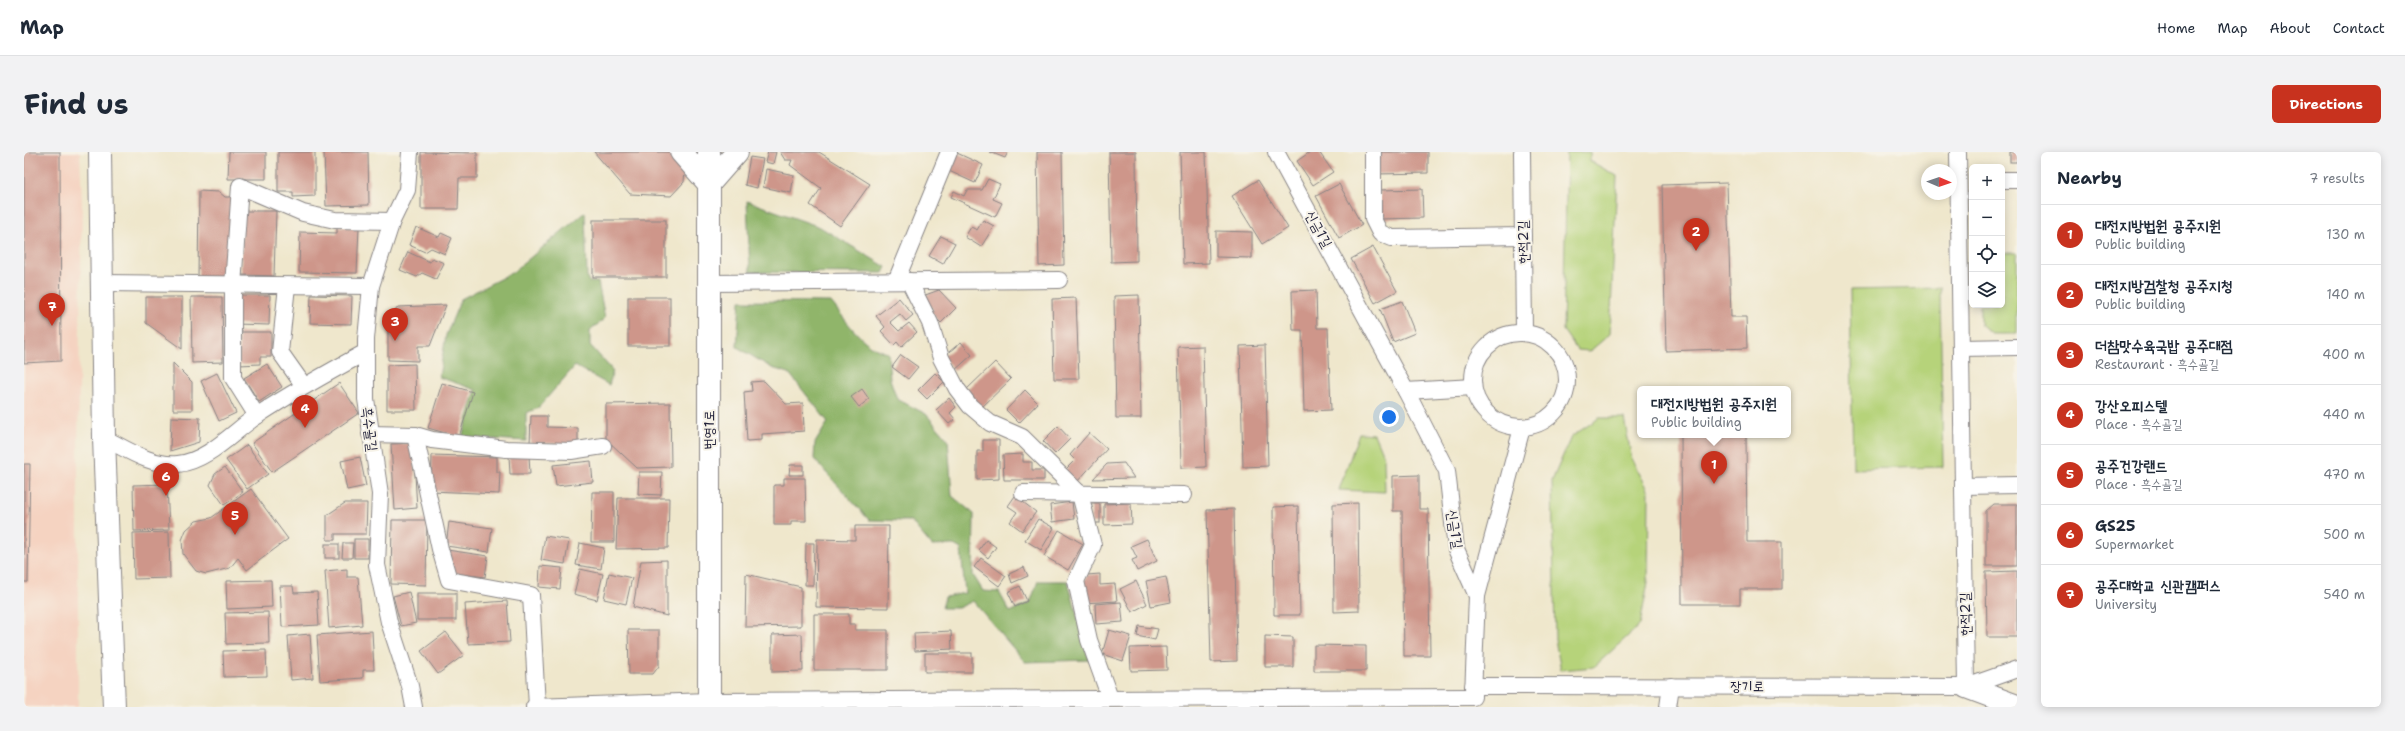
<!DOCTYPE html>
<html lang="en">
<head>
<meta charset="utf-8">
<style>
	body { margin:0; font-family:"Shantell Sans","Poor Story",sans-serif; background:#f2f2f3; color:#1f2937 }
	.controls { position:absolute; right:12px; top:12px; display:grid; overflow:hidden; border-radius:6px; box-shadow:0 2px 10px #0003 }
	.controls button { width:36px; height:36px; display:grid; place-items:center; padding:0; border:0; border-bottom:1px solid #e0e1e3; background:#fff; color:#1f2937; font:20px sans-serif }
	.compass { position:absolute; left:1897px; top:12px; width:36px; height:36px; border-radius:50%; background:#fff; box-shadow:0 2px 10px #0003; rotate:92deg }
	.you { position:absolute; left:1365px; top:265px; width:14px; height:14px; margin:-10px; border:3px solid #fff; border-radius:50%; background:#1a73e8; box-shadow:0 0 0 6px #1a73e833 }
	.badge { display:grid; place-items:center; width:26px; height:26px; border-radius:50%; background:#c8321e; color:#fff; font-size:13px; font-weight:700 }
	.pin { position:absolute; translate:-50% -33px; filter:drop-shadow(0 1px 2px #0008) }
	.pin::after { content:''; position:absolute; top:21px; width:14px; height:12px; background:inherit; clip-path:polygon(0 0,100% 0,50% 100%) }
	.popup { position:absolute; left:1613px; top:234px; width:154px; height:52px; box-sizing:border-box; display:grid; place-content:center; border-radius:6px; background:#fff; filter:drop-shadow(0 1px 3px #0005); font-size:13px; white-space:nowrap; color:#747a83 }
	.popup b { font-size:15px; color:#1f2937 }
	.popup::after { content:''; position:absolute; left:50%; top:100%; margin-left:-8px; border:8px solid transparent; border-top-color:#fff }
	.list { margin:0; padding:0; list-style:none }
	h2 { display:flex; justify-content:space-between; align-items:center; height:52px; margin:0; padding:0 16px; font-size:17px }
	h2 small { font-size:13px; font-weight:400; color:#747a83 }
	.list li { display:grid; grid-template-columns:26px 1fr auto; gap:12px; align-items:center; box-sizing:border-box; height:60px; padding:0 16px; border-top:1px solid #e0e1e3 }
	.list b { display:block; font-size:15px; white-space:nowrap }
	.list p { margin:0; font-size:13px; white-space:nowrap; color:#747a83 }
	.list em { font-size:13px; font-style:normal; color:#747a83 }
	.icon { flex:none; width:22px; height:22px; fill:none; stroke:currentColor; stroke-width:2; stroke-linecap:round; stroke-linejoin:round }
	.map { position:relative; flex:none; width:1993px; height:555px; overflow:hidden; border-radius:6px }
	header { display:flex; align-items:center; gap:24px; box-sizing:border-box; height:56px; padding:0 20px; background:#fff; border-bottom:1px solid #e0e1e3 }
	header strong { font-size:19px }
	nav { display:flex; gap:22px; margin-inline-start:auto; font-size:14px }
	.intro { display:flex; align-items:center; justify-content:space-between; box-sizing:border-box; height:96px; padding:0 24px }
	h1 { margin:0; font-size:28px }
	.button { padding:10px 18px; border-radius:6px; background:#c8321e; color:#fff; font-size:14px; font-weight:700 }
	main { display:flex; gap:24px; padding:0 24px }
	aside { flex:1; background:#fff; border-radius:6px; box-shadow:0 2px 10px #0003 }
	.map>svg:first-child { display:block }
	.built { fill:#f5d3c1 }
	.green { fill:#b6d37a; stroke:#6c7a5a }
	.forest { fill:#90b56a; stroke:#596c52 }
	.building { fill:#ce968a }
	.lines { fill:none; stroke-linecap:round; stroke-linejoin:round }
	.street-casing { stroke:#888484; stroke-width:18 }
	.secondary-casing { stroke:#888484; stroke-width:24 }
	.street { stroke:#fff; stroke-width:16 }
	.secondary { stroke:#fff; stroke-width:22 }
	.labels { text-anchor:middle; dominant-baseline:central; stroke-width:4; stroke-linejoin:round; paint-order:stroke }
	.street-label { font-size:14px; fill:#22223b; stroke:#f7f3e8 }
</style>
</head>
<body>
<header>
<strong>Map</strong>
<nav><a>Home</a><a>Map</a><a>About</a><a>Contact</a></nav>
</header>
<div class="intro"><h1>Find us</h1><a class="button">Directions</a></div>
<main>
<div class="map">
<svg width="1993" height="555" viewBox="0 0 1993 555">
	<rect width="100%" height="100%" fill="#f7f3e8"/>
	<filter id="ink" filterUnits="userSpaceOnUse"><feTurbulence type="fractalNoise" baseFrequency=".025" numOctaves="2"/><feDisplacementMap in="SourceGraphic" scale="8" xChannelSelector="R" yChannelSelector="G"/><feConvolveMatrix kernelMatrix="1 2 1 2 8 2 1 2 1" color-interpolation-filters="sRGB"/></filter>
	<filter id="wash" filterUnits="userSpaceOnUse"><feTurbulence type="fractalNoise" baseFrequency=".012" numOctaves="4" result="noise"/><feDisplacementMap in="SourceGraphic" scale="16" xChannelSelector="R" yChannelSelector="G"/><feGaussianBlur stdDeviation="0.9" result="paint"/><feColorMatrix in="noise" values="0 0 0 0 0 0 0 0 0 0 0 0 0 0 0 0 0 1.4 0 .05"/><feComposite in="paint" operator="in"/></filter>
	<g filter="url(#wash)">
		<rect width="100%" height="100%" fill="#efe7cc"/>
		<!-- built -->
		<polygon class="built" points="0,0 56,0 58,55 54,293 54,555 0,555"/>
		<!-- green -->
		<g class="green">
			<polygon points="1543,0 1566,0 1566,9 1593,24 1586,182 1566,199 1553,198 1539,178"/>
			<polygon points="1978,101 1993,101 1993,182 1968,182 1956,173 1956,153 1978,153"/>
			<polygon points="1916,136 1919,315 1829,317 1826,138"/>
			<polygon points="1575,266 1600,266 1608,308 1625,339 1624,430 1616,473 1570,515 1537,518 1531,488 1528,329 1547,285"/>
			<polygon points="1335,281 1350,282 1360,306 1361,340 1315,338"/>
		</g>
		<!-- forest -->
		<g class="forest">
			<polygon points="723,49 796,75 862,115 859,121 726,120"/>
			<polygon points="561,60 563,125 565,130 574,130 581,166 566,179 566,193 589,219 585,233 551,214 514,256 502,261 502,289 438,285 452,238 415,225 422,183 437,147 489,120"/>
			<path d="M 716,149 L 807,150 C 823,169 839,196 864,201 L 866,227 L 873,247 L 902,262 L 924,288 L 928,344 L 950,362 L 949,423 L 959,439 L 975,440 L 986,460 L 1006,451 L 1014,429 L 1044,429 L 1065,508 L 1001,510 L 949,449 L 934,456 L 918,456 L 921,445 L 941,441 L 937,397 L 930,393 L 908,394 L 887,369 L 845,368 L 790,307 L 791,291 L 804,270 L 765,221 L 748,216 L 713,195 Z"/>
		</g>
		<g id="blocks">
			<!-- building -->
			<g class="building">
				<polygon points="0,0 36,0 37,209 0,211"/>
				<polygon points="205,0 242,0 242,27 204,27"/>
				<polygon points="254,0 291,0 291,44 269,45 269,40 254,40"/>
				<polygon points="300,0 344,0 345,53 302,54"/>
				<polygon points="397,0 453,1 453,26 435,26 434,57 397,57"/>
				<polygon points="570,0 647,0 661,17 660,30 647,44 606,42"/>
				<polygon points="744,0 752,0 749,12 741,10"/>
				<polygon points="756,0 795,0 846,32 816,74 786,53 797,36 766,13 768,8 761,8"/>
				<polygon points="966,0 984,0 981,6"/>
				<polygon points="1013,0 1038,0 1040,113 1015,114"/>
				<polygon points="1085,0 1112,0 1113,109 1087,110"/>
				<polygon points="1156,0 1182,0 1185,111 1159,112"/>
				<polygon points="1286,0 1295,0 1309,20 1289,33 1273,9"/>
				<polygon points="1353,0 1404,0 1404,21 1353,22"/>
				<rect x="1986" y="0" width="7" height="10"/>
				<polygon points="933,1 959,13 951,31 925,19"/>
				<polygon points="726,5 739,7 733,36 721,33"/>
				<polygon points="742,17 770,23 767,41 739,35"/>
				<polygon points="964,27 976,32 969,47 978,51 971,65 927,45 930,39 940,44 943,38 958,38"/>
				<polygon points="1234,28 1264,76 1238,92 1208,44"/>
				<polygon points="1703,31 1707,165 1722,165 1723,196 1642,199 1638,33"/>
				<polygon points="1315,32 1338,73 1315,86 1292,44"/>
				<polygon points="1398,37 1399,66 1356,67 1356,38"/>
				<polygon points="175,39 195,40 201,45 209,45 207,127 174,126"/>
				<polygon points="218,59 252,59 250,124 217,123"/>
				<rect x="569" y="68" width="73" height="57"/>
				<polygon points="959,68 970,74 957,95 941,85 947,75 953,78"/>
				<polygon points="313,75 335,75 333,121 275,120 276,80 313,81"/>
				<polygon points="392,75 415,85 417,81 428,86 421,102 407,96 401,100 385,93"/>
				<polygon points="1192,79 1228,80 1228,106 1192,105"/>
				<polygon points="917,84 931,91 919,112 905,104"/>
				<polygon points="1349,95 1373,139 1351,151 1327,107"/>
				<polygon points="384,100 406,110 408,106 420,111 412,127 398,121 393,125 376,118"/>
				<polygon points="915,138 932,156 917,171 906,160 909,157 896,145"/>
				<polygon points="1292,138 1293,176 1304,176 1307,258 1280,259 1278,178 1269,178 1268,139"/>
				<polygon points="212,143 246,143 245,173 212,172"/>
				<polygon points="287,143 328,144 327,172 286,171"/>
				<polygon points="1115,143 1117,266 1092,266 1090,144"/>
				<polygon points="122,145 158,145 158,197 122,171"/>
				<polygon points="167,145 198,145 199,210 168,211"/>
				<rect x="604" y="145" width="42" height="49"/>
				<polygon points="875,146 889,163 882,169 876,162 866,170 875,179 885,171 893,180 877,195 873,190 870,193 857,179 861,175 852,164"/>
				<polygon points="1052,146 1055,227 1030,227 1028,147"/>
				<polygon points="1378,149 1391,181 1369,190 1356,157"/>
				<polygon points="422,153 406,194 394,194 394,209 364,208 364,169 374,155"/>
				<polygon points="215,180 247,180 247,205 236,205 236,212 215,213"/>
				<polygon points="937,190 948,203 930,219 919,205"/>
				<polygon points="1241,193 1244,314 1219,315 1216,194"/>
				<polygon points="1179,194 1182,315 1157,316 1154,195"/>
				<polygon points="877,203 894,215 884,227 868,215"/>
				<polygon points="971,210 987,227 956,257 940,240"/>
				<polygon points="149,211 168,230 168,258 149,258"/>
				<polygon points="243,212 258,235 235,250 220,226"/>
				<polygon points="391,212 392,258 363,258 363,213"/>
				<polygon points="193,221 212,261 195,269 177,229"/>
				<polygon points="911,221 920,230 903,247 894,238"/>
				<polygon points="740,229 762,252 779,251 780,279 738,282 738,288 723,289 720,240 728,239 727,230"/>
				<polygon points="315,231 335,261 248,320 228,291"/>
				<polygon points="418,231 449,240 435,285 404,276"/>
				<polygon points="838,237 845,247 835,255 827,245"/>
				<polygon points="1001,238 1014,251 995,271 982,258"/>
				<polygon points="925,246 932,255 926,261 931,267 925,272 912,258"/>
				<polygon points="646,251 647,315 613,316 582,287 582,252"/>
				<polygon points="507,264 523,264 523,275 554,276 554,292 506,291"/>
				<polygon points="147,265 176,266 175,290 146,299"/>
				<polygon points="1034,274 1046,287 1031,302 1019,289"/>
				<polygon points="1065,281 1083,297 1052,331 1040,319 1051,308 1046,303"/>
				<polygon points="1657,283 1722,283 1723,390 1758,390 1758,437 1716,437 1716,452 1658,452"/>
				<polygon points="959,288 975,288 975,327 953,328 953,299 959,299"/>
				<polygon points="389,291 393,356 371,358 367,292"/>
				<polygon points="223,293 244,322 223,337 202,308"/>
				<polygon points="999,302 999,310 1008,310 1008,318 1020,318 1020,328 980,328 979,303"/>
				<polygon points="408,303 473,305 473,320 476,320 475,342 407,339"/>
				<polygon points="505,303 506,322 486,322 485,304"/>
				<polygon points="336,305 342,334 323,338 317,309"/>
				<polygon points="567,309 569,330 532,334 529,313"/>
				<polygon points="1100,311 1110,326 1069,327 1083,312"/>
				<polygon points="0,312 6,312 4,430 0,430"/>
				<polygon points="766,313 779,313 779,323 765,323"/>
				<polygon points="201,315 219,340 200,353 186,333 191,322"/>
				<polygon points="615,320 638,320 637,343 614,342"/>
				<polygon points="1395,323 1395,357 1404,357 1406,504 1380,504 1378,359 1369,359 1369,324"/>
				<polygon points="760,326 781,326 782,369 767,369 767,373 750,373 750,333 760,333"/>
				<polygon points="143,332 145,378 110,379 109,333"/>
				<polygon points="227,337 264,387 223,418 214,406 206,416 182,422 172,419 159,402 158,388 162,378 172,369 187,366"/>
				<polygon points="568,340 590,340 590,390 567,390"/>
				<polygon points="991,344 1012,360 998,379 986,370 993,360 984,354"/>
				<polygon points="594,346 645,346 644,396 592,397"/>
				<polygon points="1048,350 1050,367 1028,370 1026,353"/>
				<polygon points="321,351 343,351 342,382 311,382 311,388 303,388 303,363"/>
				<polygon points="1107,351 1108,372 1080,373 1080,352"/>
				<polygon points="1334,351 1335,459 1310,460 1309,352"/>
				<rect x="1067" y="352" width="9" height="19"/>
				<polygon points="1970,352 1993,352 1993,414 1962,414 1962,359"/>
				<polygon points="1274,354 1276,463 1250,463 1249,355"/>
				<polygon points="1210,357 1213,509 1187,510 1183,358"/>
				<polygon points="1014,367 1030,376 1017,398 1001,388"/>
				<polygon points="368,368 403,368 402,433 367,432"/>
				<polygon points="425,370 468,376 465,400 422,394"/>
				<polygon points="831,374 865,374 864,456 792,455 793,387 831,388"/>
				<polygon points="1035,378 1059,392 1044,418 1020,404"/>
				<polygon points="145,380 146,426 110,427 109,381"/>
				<polygon points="521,384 545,388 541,412 517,408"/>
				<rect x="330" y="387" width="14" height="19"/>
				<polygon points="1123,387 1133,409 1113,419 1108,408 1113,406 1107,394"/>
				<polygon points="962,388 972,395 964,406 955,398"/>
				<polygon points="319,391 329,391 328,406 318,406"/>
				<polygon points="556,391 580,396 577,417 552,413"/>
				<polygon points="782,391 790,391 789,433 781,433"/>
				<rect x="301" y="392" width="14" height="14"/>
				<polygon points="423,398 464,404 461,425 429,421"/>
				<polygon points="957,406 982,424 975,434 950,415"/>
				<polygon points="643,408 643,464 609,455 617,409"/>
				<polygon points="516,414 538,416 536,437 515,435"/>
				<polygon points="1000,415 1004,424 988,431 985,422"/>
				<polygon points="323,417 323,425 334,425 338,473 305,476 301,419"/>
				<polygon points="556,417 579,422 573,448 550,442"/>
				<polygon points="1993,419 1993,485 1963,485 1962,420"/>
				<polygon points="585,421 608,426 602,452 580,447"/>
				<polygon points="722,422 777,435 777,474 721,475"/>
				<polygon points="1076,422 1076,433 1091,432 1093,449 1059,451 1058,432 1063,423"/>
				<polygon points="1142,425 1147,450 1127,454 1122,429"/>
				<polygon points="247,428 248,455 203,457 202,429"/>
				<polygon points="1112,429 1123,452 1108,460 1096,437"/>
				<polygon points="256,434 269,434 270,441 293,440 295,473 258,475"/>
				<polygon points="996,434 1003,449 991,455 984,440"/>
				<polygon points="385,440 392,471 377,474 369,444"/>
				<rect x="393" y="441" width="39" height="27"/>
				<polygon points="483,449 486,490 444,492 441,452"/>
				<polygon points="1097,450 1099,470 1072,472 1071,452"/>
				<polygon points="244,460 245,491 202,492 201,461"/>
				<polygon points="790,462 825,462 825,472 831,472 831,478 864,478 864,518 790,518"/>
				<polygon points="1115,474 1134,477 1131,488 1113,484"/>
				<polygon points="604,478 635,478 635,514 629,522 605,522"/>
				<polygon points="1085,478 1107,484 1099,509 1078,502"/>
				<polygon points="348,479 350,518 339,518 339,526 296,529 293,483"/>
				<polygon points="927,479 928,497 891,499 890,481"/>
				<polygon points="422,480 440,503 414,522 397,499"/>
				<polygon points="286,482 289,526 267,528 264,484"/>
				<polygon points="778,482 779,519 748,520 748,483"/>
				<polygon points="1241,484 1269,485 1269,515 1241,515"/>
				<polygon points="1290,493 1342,494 1342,519 1290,519"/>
				<polygon points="1142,495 1143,518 1107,519 1106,496"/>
				<polygon points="242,498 243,524 200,525 199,499"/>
				<rect x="901" y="501" width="47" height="19"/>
			</g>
		</g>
	</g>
	<g filter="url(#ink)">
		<use href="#blocks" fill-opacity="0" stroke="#888484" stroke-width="1"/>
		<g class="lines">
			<!-- street casing -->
			<g class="street-casing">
				<g id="street">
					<polyline points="386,0 383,38 368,69 347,134 342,187 342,247 356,342 353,413 365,470 386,534 390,555"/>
					<polyline points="1252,0 1382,239 1449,235"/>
					<polyline points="1349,0 1349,67 1356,81 1368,86 1499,84"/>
					<polyline points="1498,0 1500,180"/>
					<polyline points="1934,0 1942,535"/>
					<polyline points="1978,28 1993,28"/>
					<polyline points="872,129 925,0"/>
					<polyline points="885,129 906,171 917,206 933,237 946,254 966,271 998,285 1056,342 1069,393 1052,429 1065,488 1086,546"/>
					<polyline points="79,131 347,134"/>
					<polyline points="685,131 1035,128"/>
					<polyline points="263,134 256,200 280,234"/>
					<circle cx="1496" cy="228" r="47"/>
					<polyline points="1937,196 1993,195"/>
					<polyline points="1382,239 1423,319 1432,397 1453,444 1449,543"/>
					<polyline points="233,264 209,226 209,134 216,34 279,61 311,68 368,69"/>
					<polyline points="346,282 391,283 408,288 482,297 547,299 579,294"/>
					<polyline points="391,283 416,397 425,428 507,443 513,555"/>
					<path d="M 80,286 C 102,297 129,315 154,312 C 184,309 210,279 234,263 C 269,240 305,220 342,200"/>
					<polyline points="1939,334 1993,333"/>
					<polyline points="999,341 1160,343"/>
					<polyline points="1453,444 1498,276"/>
					<polyline points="1449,534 1942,535 1993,517"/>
					<polyline points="510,555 685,549 1449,545"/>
					<polyline points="1644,555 1647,534"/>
				</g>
			</g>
			<!-- secondary casing -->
			<g class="secondary-casing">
				<g id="secondary">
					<polyline points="76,0 80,286 90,555"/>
					<polyline points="657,0 685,32 713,0"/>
					<polyline points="685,0 685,555"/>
					<polyline points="1942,535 1993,554"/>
				</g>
			</g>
			<!-- street -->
			<use href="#street" class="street"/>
			<!-- secondary -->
			<use href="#secondary" class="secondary"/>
		</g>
	</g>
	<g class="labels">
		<!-- street labels -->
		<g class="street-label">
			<text transform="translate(1295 77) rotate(61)">신금1길</text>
			<text transform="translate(1499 90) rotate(-91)">한적2길</text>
			<text transform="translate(346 277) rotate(83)">흑수골길</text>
			<text transform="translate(685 278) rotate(-90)">번영1로</text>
			<text transform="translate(1431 377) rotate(81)">신금1길</text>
			<text transform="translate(1941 462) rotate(-91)">한적2길</text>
			<text x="1723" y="534">장기로</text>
		</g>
	</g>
</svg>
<div class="controls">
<button>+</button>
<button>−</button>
<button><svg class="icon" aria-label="locate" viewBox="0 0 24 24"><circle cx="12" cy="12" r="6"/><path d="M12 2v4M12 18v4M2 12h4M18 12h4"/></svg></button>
<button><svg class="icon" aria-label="layers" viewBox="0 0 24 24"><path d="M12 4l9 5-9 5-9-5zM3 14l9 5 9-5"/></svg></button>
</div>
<svg class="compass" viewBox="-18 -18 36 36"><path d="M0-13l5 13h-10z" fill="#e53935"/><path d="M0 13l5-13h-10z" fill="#747a83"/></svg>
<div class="you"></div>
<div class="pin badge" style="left:1690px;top:332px">1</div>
<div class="popup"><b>대전지방법원 공주지원</b>Public building</div>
<div class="pin badge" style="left:1672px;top:99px">2</div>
<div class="pin badge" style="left:371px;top:189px">3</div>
<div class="pin badge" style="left:281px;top:276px">4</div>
<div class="pin badge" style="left:211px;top:383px">5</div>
<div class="pin badge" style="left:142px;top:344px">6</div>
<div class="pin badge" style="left:28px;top:174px">7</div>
</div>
<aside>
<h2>Nearby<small>7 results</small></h2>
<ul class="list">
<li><span class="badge">1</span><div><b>대전지방법원 공주지원</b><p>Public building</p></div><em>130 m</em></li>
<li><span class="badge">2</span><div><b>대전지방검찰청 공주지청</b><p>Public building</p></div><em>140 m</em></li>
<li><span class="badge">3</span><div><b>더참맛수육국밥 공주대점</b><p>Restaurant · 흑수골길</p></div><em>400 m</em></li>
<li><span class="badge">4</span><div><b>강산오피스텔</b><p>Place · 흑수골길</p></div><em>440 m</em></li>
<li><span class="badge">5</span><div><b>공주건강랜드</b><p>Place · 흑수골길</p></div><em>470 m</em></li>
<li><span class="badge">6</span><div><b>GS25</b><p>Supermarket</p></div><em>500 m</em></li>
<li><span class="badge">7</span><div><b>공주대학교 신관캠퍼스</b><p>University</p></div><em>540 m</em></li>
</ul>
</aside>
</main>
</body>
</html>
